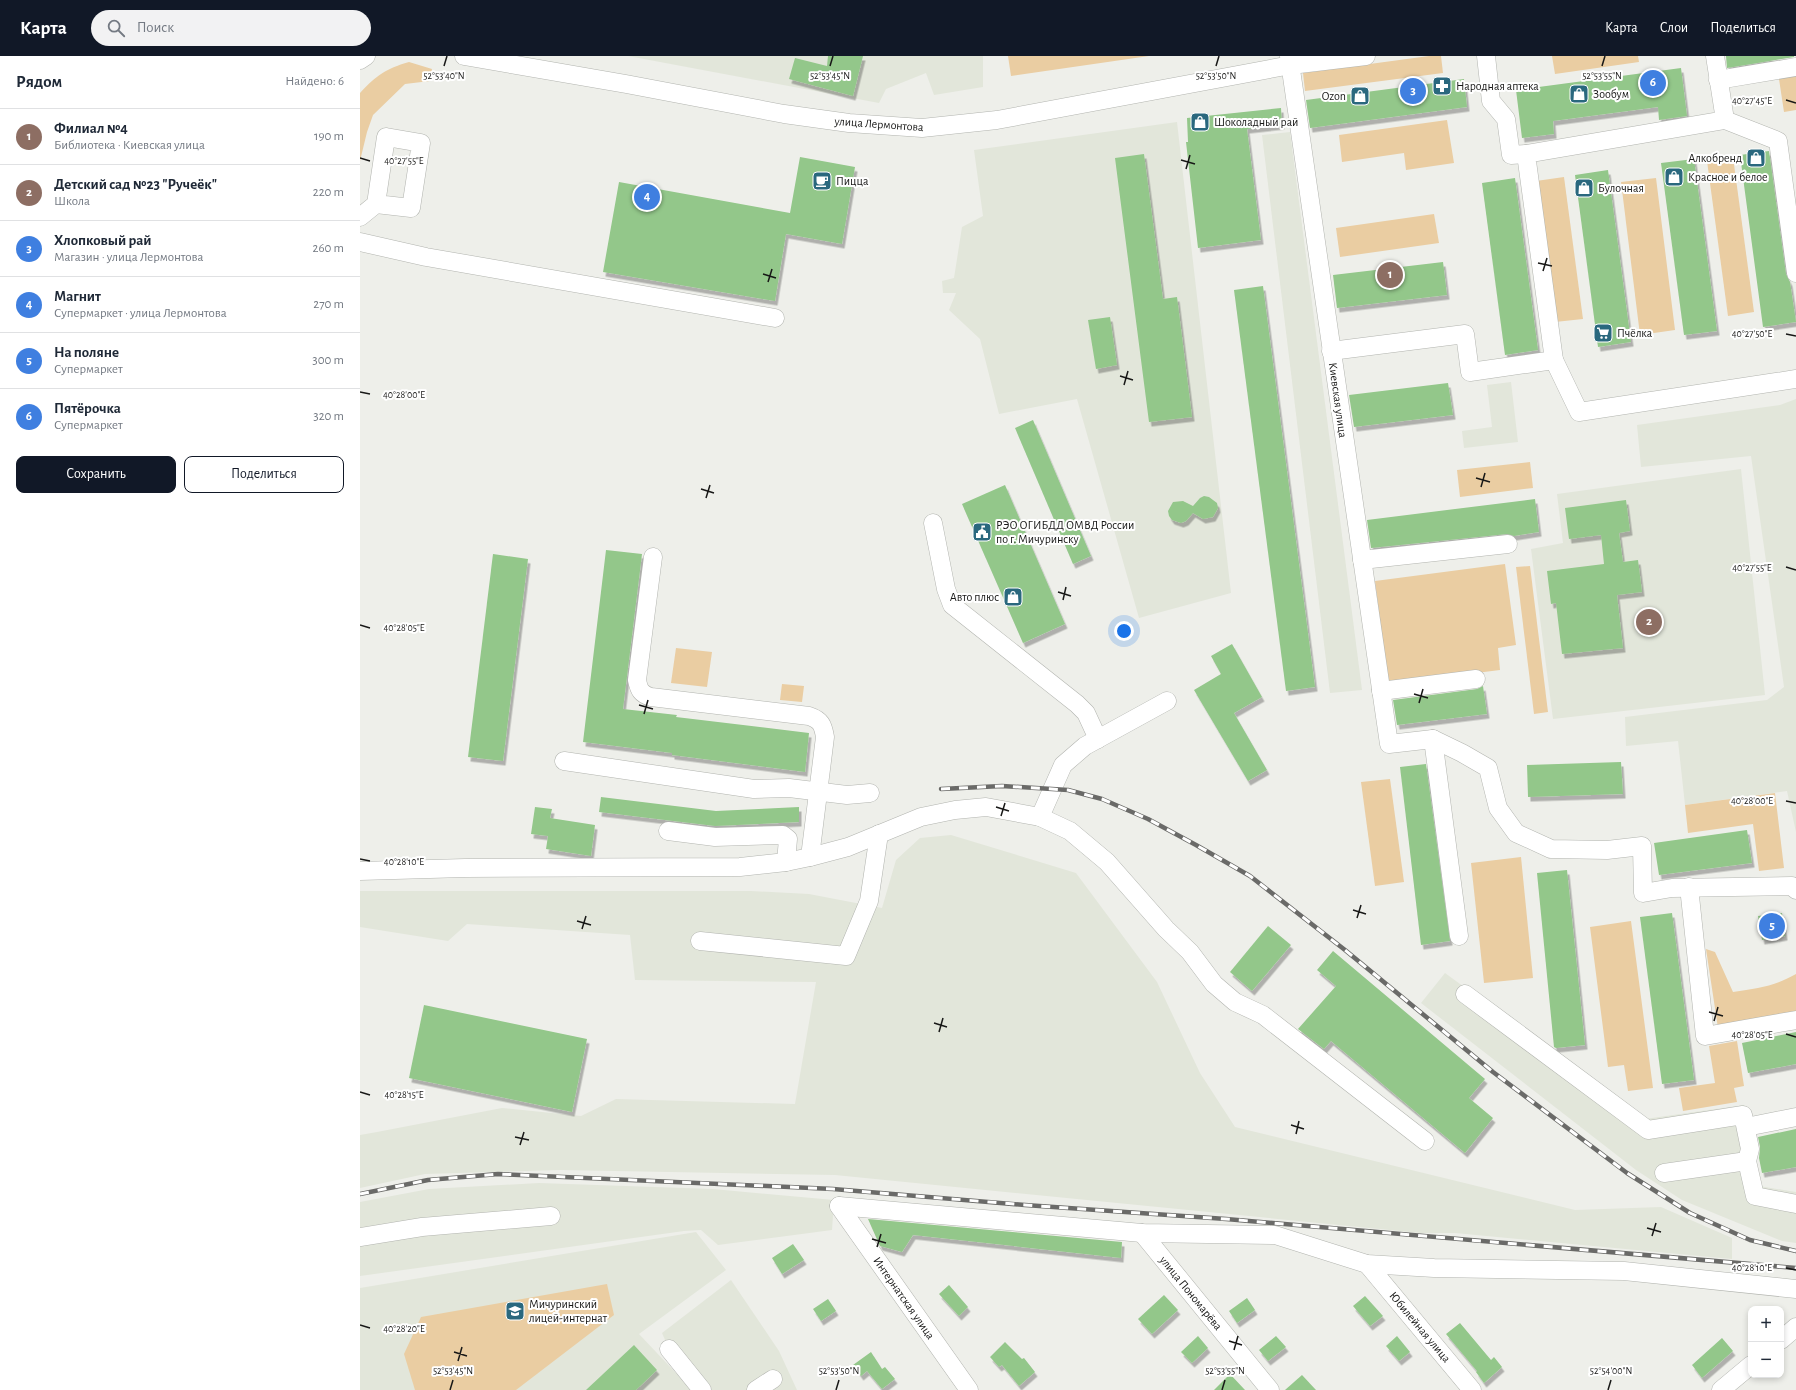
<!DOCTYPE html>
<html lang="ru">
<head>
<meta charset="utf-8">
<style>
	body { margin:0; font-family:"Alegreya Sans",sans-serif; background:#f2f2f3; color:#1f2937 }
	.controls { position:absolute; right:12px; bottom:12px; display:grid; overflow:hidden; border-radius:8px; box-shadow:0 2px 6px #0003 }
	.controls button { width:36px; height:36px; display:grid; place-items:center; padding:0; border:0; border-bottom:1px solid #e0e1e3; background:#fff; color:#1f2937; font:20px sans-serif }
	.you { position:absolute; left:764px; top:575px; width:14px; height:14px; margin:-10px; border:3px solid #fff; border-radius:50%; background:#1a73e8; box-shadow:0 0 0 6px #1a73e833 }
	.badge { display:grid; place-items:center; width:26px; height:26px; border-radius:50%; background:#111827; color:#fff; font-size:13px; font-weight:700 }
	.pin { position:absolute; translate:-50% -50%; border:2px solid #fff; box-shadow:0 1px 4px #0006 }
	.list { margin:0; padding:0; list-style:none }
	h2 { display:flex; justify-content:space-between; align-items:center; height:52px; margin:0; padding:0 16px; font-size:17px }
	h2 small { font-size:13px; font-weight:400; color:#747a83 }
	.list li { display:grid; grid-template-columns:26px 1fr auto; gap:12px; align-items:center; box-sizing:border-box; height:56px; padding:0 16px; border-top:1px solid #e0e1e3 }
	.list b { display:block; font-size:15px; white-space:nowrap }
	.list p { margin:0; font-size:13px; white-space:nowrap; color:#747a83 }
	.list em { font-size:13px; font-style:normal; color:#747a83 }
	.actions { display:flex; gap:8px; padding:12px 16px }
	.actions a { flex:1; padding:9px 0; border:1px solid #111827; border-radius:8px; text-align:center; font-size:14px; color:#111827 }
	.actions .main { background:#111827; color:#fff }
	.icon { flex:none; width:22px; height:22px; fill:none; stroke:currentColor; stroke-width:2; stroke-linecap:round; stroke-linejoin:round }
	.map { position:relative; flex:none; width:1436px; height:1334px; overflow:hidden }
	header { display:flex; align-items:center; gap:24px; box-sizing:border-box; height:56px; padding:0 20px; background:#111827; color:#fff }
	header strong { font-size:19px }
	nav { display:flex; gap:22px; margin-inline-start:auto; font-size:14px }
	.search { width:280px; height:36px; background:#f2f2f3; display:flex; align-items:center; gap:10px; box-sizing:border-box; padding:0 14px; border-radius:22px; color:#747a83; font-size:15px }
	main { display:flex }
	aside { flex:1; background:#fff }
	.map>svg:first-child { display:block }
	.built { fill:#e2e6da }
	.green { fill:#eacda2 }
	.building { fill:#93c78a; filter:url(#shadow) }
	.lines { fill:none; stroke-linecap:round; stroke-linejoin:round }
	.minor-casing { stroke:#b2b4af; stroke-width:19 }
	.minor { stroke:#fff; stroke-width:18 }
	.rail-casing { stroke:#6a6a68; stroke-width:4.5 }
	.rail { stroke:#fff; stroke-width:3; stroke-dasharray:9; stroke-linecap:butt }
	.ticks { fill:none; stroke:#181817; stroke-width:1.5 }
	.labels { text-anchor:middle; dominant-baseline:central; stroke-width:4; stroke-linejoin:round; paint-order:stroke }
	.poi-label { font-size:12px; fill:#181817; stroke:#fff; text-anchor:start }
	.street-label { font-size:12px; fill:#181817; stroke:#fff }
	.ticks-label { font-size:10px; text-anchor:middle; fill:#181817; stroke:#fff; stroke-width:4; stroke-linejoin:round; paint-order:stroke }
</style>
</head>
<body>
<header>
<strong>Карта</strong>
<div class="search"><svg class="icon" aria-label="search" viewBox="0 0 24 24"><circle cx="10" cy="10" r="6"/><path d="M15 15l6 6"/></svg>Поиск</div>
<nav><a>Карта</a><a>Слои</a><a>Поделиться</a></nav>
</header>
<main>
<aside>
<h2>Рядом<small>Найдено: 6</small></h2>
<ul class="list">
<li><span class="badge" style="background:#8d6e63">1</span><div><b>Филиал №4</b><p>Библиотека · Киевская улица</p></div><em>190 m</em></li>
<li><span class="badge" style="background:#8d6e63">2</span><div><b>Детский сад №23 &quot;Ручеёк&quot;</b><p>Школа</p></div><em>220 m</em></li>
<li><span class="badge" style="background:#3f7fe0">3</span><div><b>Хлопковый рай</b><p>Магазин · улица Лермонтова</p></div><em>260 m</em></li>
<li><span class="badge" style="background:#3f7fe0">4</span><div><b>Магнит</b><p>Супермаркет · улица Лермонтова</p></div><em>270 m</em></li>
<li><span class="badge" style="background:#3f7fe0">5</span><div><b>На поляне</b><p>Супермаркет</p></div><em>300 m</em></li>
<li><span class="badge" style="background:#3f7fe0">6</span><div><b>Пятёрочка</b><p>Супермаркет</p></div><em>320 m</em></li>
</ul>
<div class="actions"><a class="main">Сохранить</a><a>Поделиться</a></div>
</aside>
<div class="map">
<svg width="1436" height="1334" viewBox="0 0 1436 1334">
	<defs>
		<filter id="shadow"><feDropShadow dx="2.5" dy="4.5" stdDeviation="0" flood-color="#0004"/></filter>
	</defs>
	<rect width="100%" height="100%" fill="#eeefea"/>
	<!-- built -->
	<g class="built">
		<polygon points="268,0 623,0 623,31 574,39 566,17 526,33 519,47"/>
		<polygon points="817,66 871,537 779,562 717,343 639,358 620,283 589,254 596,237 583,237 582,225 594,222 602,171 623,160 614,94"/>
		<polygon points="930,76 1002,634 970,637 902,79"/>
		<polygon points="1151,326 1158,386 1104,392 1102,375 1132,371 1127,329"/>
		<polygon points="1436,343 1436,776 1427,735 1325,749 1318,685 1266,690 1265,661 1407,644 1424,631 1391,400 1281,411 1277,369 1420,349"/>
		<polygon points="1381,413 1405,639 1193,663 1171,493 1203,487 1197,438"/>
		<polygon points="591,779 716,817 797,926 840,1017 875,1071 1215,1154 1301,1151 1372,1182 1372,1203 1095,1177 1060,1177 475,1119 200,1114 65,1118 0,1132 0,1079 17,1076 142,1052 221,1060 256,1043 435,1048 456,926 275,924 270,879 107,868 88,885 0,871 0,835 391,835 449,838 522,852 536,804 560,782"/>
		<polygon points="1085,917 1285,1063 1384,1049 1399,1130 1436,1136 1436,1187 1422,1185 1322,1144 1276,1114 1061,947"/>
		<polygon points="179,1127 353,1133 474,1144 472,1174 358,1189 341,1174 324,1175 0,1220 0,1146 69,1133"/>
		<polygon points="336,1176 366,1214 279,1278 332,1334 0,1334 0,1232"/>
		<polygon points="371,1224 419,1295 437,1334 342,1334 309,1293 302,1277"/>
	</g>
	<!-- green -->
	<g class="green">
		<polygon points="648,0 789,0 651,20"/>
		<polygon points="1069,0 1081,0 1083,17 945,35 943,17"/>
		<polygon points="1192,0 1278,0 1279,6 1195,18"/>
		<path d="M 49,6 L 72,13 L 70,25 L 45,28 L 13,59 L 7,76 L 0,105 L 0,37 C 17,19 25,13 49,6 Z"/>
		<polygon points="1436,20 1436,54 1424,56 1419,23"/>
		<polygon points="1087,64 1094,107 1046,114 1044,97 982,106 979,79"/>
		<polygon points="1373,101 1394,256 1368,260 1347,105"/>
		<polygon points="1204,121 1223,263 1195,266 1176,125"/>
		<polygon points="1296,122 1315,274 1280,279 1261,126"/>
		<polygon points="1074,158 1079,187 980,201 976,172"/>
		<polygon points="1170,406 1173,432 1100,441 1097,414"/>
		<polygon points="1145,508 1156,589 1138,592 1140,614 1028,628 1015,525"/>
		<polygon points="1170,510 1188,656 1174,658 1156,511"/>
		<polygon points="316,592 352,596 347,631 311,627"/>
		<polygon points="422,628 444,630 442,646 420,644"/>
		<polygon points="1030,723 1044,826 1015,830 1001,726"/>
		<polygon points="1415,737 1424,812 1399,815 1393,768 1328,777 1325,749"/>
		<polygon points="1161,801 1173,922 1124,927 1111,807"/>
		<polygon points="1271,865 1293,1032 1268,1035 1264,1009 1248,1011 1230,871"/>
		<path d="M 1346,893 L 1355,896 L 1373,936 C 1398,932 1413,931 1436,918 L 1436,956 L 1358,972 Z"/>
		<polygon points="1377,985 1384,1030 1374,1032 1377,1046 1323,1055 1319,1032 1355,1027 1349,990"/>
		<polygon points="247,1228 254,1259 156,1334 55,1334 44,1298 61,1261"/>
	</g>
	<!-- building -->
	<g class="building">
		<polygon points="468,0 503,0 493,40 429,23 435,2 467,10"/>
		<polygon points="1366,0 1434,0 1434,1 1367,12"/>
		<polygon points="1321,12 1327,60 1299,64 1298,51 1193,65 1194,78 1162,82 1156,34"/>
		<polygon points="1104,23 1107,51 950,72 946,44"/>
		<polygon points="921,52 922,69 887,73 901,184 838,192 826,86 828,86 827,62"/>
		<polygon points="1409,95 1426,218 1430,226 1436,266 1403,271 1380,99"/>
		<polygon points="784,98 803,243 817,241 832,361 789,366 755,102"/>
		<polygon points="440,101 495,111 482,188 426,178 415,245 243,216 259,126 430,157"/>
		<polygon points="1334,103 1357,275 1324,279 1301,107"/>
		<polygon points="1248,114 1271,286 1238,291 1215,119"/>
		<polygon points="1155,122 1178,294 1145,299 1122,127"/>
		<polygon points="1083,206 1087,239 977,252 973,219"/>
		<polygon points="903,230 955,631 926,635 874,234"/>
		<polygon points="750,261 757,309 736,313 728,264"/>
		<polygon points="1088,327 1093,359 994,371 989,339"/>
		<polygon points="673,364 731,500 713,508 655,372"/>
		<polygon points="645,429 705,568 663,587 602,448"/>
		<polygon points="844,440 849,441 857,447 858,452 853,461 843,463 833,457 826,465 821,467 812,464 809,460 808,455 813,446 823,445 833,450 840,442"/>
		<polygon points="1175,443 1179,476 1154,480 1147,478 1011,492 1007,464"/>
		<polygon points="1266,444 1270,475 1259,477 1263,506 1278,504 1282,536 1257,539 1263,592 1202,598 1196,547 1191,548 1187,515 1244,508 1241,479 1209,483 1205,452"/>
		<polygon points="246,494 282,498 263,653 317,659 316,661 449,677 445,716 312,699 312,697 223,686"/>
		<polygon points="133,498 168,503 143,705 108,701"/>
		<polygon points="872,588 902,641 874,657 907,714 888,725 834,634 861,618 851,600"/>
		<polygon points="1123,630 1127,658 1037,669 1033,644 1117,633"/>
		<polygon points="1261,706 1263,738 1168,741 1167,709"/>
		<polygon points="1066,708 1090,885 1061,889 1040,711"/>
		<polygon points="241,741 356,755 439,751 439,766 355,770 239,756"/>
		<polygon points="175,751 192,753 190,762 235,769 231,800 186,793 188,780 171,778"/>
		<polygon points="1387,774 1392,807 1299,819 1294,787"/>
		<polygon points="1207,814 1225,989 1196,992 1194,991 1177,817"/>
		<polygon points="1312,857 1334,1024 1302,1028 1280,861"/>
		<polygon points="1422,857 1425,880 1402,884 1398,860"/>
		<polygon points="908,870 931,889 892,935 870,916"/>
		<polygon points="973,895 1125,1023 1109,1042 1133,1062 1105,1097 971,985 964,993 938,973 976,930 957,914"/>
		<polygon points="64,949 227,983 212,1056 49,1022"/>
		<polygon points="1436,976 1436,1008 1388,1017 1382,987"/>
		<polygon points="1436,1073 1436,1111 1402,1117 1399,1102 1400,1091 1398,1081"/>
		<polygon points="508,1163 762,1186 761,1202 553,1179 542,1196 520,1190"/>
		<polygon points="433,1188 444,1204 422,1218 412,1202"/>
		<polygon points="589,1229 608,1251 599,1260 579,1238"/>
		<polygon points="804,1239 818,1254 792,1278 778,1263"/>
		<polygon points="1005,1240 1023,1260 1010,1270 993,1250"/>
		<polygon points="887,1242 895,1254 877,1267 869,1255"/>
		<polygon points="468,1243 476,1255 461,1265 453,1253"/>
		<polygon points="1100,1267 1131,1304 1134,1301 1142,1311 1124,1327 1116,1316 1117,1315 1086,1278"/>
		<polygon points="838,1280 848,1292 832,1307 821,1296"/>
		<polygon points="916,1280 926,1291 908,1305 899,1294"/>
		<polygon points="1037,1280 1050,1296 1039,1305 1026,1290"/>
		<polygon points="1362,1282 1373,1295 1342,1322 1332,1309"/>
		<polygon points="645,1286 662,1303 664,1302 675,1316 659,1330 642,1309 639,1311 630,1301"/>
		<polygon points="274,1289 297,1314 276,1334 226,1334"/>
		<polygon points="511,1296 522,1313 525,1311 535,1323 522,1333 507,1315 501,1320 493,1309"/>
		<polygon points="870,1318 885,1334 854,1334"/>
		<polygon points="942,1319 956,1334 925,1334"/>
	</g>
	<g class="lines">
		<!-- minor casing -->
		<g class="minor-casing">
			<g id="minor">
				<polyline points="104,0 266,28 424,58 489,67 562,72 637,64 931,9 1006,0"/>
				<polyline points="929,0 1029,688 1073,683 1102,697 1128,712 1138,752 1156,777 1191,793 1247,794 1282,790 1283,837 1312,832 1432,830 1436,834"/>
				<polyline points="1126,0 1131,45 1146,63 1151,99 1166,98"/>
				<polyline points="0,4 6,0"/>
				<polyline points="1358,24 1436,11"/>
				<polyline points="1365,64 1418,85 1436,217"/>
				<polyline points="0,161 16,148 26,81 61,87 51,152 16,148"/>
				<polyline points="0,186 66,201 415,262"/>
				<polyline points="971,295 1105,278 1110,316 1194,304 1166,98 1365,64 1355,0"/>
				<polyline points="1194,304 1219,356 1436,323"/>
				<polyline points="573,467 586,533 592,549 717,648 726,657 738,683"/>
				<path d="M 293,501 L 277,624 C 279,634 281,638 291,641 L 449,660 C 461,664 463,669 465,681 L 450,801"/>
				<polyline points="1002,504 1148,488"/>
				<polyline points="1021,635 1116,623"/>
				<polyline points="1073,683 1099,880"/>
				<polyline points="204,705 394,733 429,732 487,739 510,737"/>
				<polyline points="680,761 710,775 747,806 806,873 830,896 854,928 875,946 903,959 1065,1085"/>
				<polyline points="308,775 355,781 423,779 428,783 426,806"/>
				<polyline points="0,815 105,812 380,811 426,806 450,801 488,791 561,761 595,754 626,751 680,761 703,709 725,690 807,645"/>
				<polyline points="1329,831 1345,980 1436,964"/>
				<polyline points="340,885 486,900 509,845 519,778"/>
				<polyline points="1105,938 1288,1074 1383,1059 1390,1093 1387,1105 1395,1140 1436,1148"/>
				<polyline points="1386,1071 1436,1061"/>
				<polyline points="1304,1117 1387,1105"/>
				<polyline points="479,1150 782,1177 915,1179 1007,1208 1074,1212 1264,1215 1436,1233"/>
				<polyline points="479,1150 609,1334"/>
				<polyline points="782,1177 910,1334"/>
				<polyline points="0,1181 62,1171 191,1160"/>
				<polyline points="1007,1208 1112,1334"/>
				<polyline points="1421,1284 1436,1271"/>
				<polyline points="309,1293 342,1334"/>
				<polyline points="396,1334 413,1323"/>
				<polyline points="1361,1334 1391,1309"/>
			</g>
		</g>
		<!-- minor -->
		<use href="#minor" class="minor"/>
		<!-- rail casing -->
		<g class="rail-casing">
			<g id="rail">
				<polyline points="581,733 642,730 708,734 742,743 788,763 836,789 890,820 985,894 1133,1016 1267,1117 1330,1157 1390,1184 1436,1195"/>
				<polyline points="0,1138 68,1124 138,1118 473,1133 665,1149 866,1163 1436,1212"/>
			</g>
		</g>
		<!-- rail -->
		<use href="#rail" class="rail"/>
	</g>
	<!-- ticks -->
	<path class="ticks" d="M 84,10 L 87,0M 470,10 L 473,0M 856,10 L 859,0M 1242,10 L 1245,0M 1426,44 L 1436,47M 0,102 L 10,105M 821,104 L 835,108M 826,113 L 830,99M 1178,207 L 1192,210M 1183,215 L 1187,202M 403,218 L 416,222M 408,226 L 412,213M 1426,278 L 1436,280M 760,320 L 773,324M 764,329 L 768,315M 0,336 L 10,338M 1116,422 L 1130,426M 1121,431 L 1125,417M 341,433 L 354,437M 346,442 L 350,429M 1426,511 L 1436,514M 698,536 L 711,540M 703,544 L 706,531M 0,569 L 10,572M 1054,638 L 1068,642M 1059,647 L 1063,633M 279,649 L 293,653M 284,658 L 288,644M 1426,745 L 1436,747M 636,751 L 649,755M 641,760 L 645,747M 0,803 L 10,805M 993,854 L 1006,858M 997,862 L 1001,849M 217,865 L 231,869M 222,873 L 226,860M 1349,956 L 1363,960M 1354,965 L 1358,951M 574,967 L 587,971M 579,976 L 583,962M 1426,978 L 1436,981M 0,1036 L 10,1039M 931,1069 L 944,1073M 936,1078 L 939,1065M 155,1081 L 169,1084M 160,1089 L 164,1076M 1287,1172 L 1301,1176M 1292,1180 L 1296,1167M 512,1183 L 526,1187M 517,1191 L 521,1178M 1426,1212 L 1436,1214M 0,1269 L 10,1272M 869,1285 L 882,1289M 874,1294 L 878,1280M 94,1296 L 107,1300M 98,1305 L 102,1291M 90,1334 L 93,1324M 476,1334 L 479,1324M 862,1334 L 865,1324M 1248,1334 L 1251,1324"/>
	<!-- icons -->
	<defs>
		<g id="pharmacy-square" transform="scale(1)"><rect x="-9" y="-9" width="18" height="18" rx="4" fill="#2a687e" stroke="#fff"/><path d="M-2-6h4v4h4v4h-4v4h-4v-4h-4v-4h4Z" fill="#fff"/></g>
		<g id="shop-square" transform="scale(1)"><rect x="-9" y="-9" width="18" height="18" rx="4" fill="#2a687e" stroke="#fff"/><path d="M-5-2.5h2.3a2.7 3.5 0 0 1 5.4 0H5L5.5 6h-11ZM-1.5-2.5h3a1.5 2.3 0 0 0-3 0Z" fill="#fff"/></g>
		<g id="cafe-square" transform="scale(1)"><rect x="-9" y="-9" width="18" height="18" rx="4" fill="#2a687e" stroke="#fff"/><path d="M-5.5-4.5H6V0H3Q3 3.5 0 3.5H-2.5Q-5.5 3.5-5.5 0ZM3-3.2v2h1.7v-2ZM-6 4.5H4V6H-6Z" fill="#fff"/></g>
		<g id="supermarket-square" transform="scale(1)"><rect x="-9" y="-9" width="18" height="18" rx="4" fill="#2a687e" stroke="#fff"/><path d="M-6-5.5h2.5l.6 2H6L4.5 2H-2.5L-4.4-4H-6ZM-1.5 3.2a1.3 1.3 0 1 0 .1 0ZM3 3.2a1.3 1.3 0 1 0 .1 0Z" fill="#fff"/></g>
		<g id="civic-square" transform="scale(1)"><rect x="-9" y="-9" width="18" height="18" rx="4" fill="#2a687e" stroke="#fff"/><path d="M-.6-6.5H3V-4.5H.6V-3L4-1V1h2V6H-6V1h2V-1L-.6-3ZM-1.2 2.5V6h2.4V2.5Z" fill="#fff"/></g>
		<g id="school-square" transform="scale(1)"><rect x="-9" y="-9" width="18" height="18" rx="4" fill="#2a687e" stroke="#fff"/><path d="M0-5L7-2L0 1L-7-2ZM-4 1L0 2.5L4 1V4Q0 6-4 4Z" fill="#fff"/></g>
	</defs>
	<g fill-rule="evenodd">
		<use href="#pharmacy-square" x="1082" y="30"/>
		<use href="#shop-square" x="1219" y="38"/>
		<use href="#shop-square" x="1000" y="40"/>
		<use href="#shop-square" x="840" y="66"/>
		<use href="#shop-square" x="1396" y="102"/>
		<use href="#shop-square" x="1314" y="121"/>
		<use href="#cafe-square" x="462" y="125"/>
		<use href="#shop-square" x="1224" y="132"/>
		<use href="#supermarket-square" x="1243" y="277"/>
		<use href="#civic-square" x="622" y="476"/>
		<use href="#shop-square" x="653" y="541"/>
		<use href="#school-square" x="155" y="1255"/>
	</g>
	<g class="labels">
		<!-- poi labels -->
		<g class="poi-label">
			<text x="1096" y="30">Народная аптека</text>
			<text x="1233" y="38">Зообум</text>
			<text x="986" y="40" text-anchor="end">Ozon</text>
			<text x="854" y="66">Шоколадный рай</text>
			<text x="1382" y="102" text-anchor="end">Алкобренд</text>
			<text x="1328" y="121">Красное и белое</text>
			<text x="476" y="125">Пицца</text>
			<text x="1238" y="132">Булочная</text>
			<text x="1257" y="277">Пчёлка</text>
			<text x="636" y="469">РЭО ОГИБДД ОМВД России<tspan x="636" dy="14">по г. Мичуринску</tspan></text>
			<text x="639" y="541" text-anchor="end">Авто плюс</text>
			<text x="169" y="1248">Мичуринский<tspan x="169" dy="14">лицей-интернат</tspan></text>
		</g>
		<!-- street labels -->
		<g class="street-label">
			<text transform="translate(519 68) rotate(4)">улица Лермонтова</text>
			<text transform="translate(978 344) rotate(82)">Киевская улица</text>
			<text transform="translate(831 1237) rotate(51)">улица Пономарёва</text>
			<text transform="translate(544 1242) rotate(55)">Интернатская улица</text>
			<text transform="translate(1060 1271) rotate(50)">Юбилейная улица</text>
		</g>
	</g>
	<g class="ticks-label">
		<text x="84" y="23">52°53'40"N</text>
		<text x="470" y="23">52°53'45"N</text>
		<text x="856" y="23">52°53'50"N</text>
		<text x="1242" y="23">52°53'55"N</text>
		<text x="1392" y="48">40°27'45"E</text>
		<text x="44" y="108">40°27'55"E</text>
		<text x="1392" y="281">40°27'50"E</text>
		<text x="44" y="342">40°28'00"E</text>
		<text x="1392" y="515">40°27'55"E</text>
		<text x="44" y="575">40°28'05"E</text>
		<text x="1392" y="748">40°28'00"E</text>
		<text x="44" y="809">40°28'10"E</text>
		<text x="1392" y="982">40°28'05"E</text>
		<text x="44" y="1042">40°28'15"E</text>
		<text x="1392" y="1215">40°28'10"E</text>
		<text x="44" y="1276">40°28'20"E</text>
		<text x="93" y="1318">52°53'45"N</text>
		<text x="479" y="1318">52°53'50"N</text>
		<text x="865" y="1318">52°53'55"N</text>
		<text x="1251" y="1318">52°54'00"N</text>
	</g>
</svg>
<div class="controls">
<button>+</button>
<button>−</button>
</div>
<div class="you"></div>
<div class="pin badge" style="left:1030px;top:219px;background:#8d6e63">1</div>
<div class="pin badge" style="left:1289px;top:566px;background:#8d6e63">2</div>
<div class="pin badge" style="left:1053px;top:35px;background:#3f7fe0">3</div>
<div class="pin badge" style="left:287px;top:141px;background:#3f7fe0">4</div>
<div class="pin badge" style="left:1412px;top:870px;background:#3f7fe0">5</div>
<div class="pin badge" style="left:1293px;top:27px;background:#3f7fe0">6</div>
</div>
</main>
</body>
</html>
